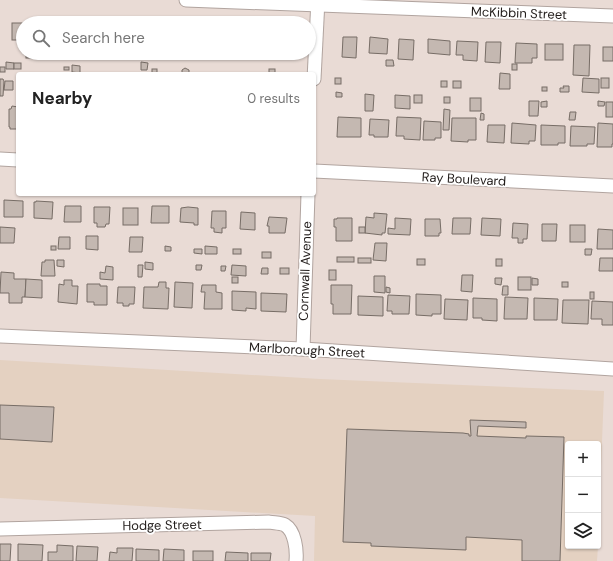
<!DOCTYPE html>
<html lang="en">
<head>
<meta charset="utf-8">
<style>
	body { margin:0; font-family:"DM Sans",sans-serif; background:#f6f6f6; color:#222 }
	.controls { position:absolute; right:12px; bottom:12px; display:grid; overflow:hidden; border-radius:4px; box-shadow:0 1px 3px #0004 }
	.controls button { width:36px; height:36px; display:grid; place-items:center; padding:0; border:0; border-bottom:1px solid #e0e0e0; background:#fff; color:#222; font:20px sans-serif }
	.list { margin:0; padding:0; list-style:none }
	h2 { display:flex; justify-content:space-between; align-items:center; height:52px; margin:0; padding:0 16px; font-size:17px }
	h2 small { font-size:13px; font-weight:400; color:#767676 }
	.icon { flex:none; width:22px; height:22px; fill:none; stroke:currentColor; stroke-width:2; stroke-linecap:round; stroke-linejoin:round }
	.map { position:relative; flex:none; width:613px; height:561px; overflow:hidden }
	.search { position:absolute; background:#fff; box-shadow:0 1px 3px #0004; left:16px; top:16px; width:300px; height:44px; display:flex; align-items:center; gap:10px; box-sizing:border-box; padding:0 14px; border-radius:22px; color:#767676; font-size:15px }
	.panel { position:absolute; background:#fff; box-shadow:0 1px 3px #0004; left:16px; top:72px; width:300px; height:124px; border-radius:4px }
	.map>svg:first-child { display:block }
	.education { fill:#e4d1c1 }
	.building { fill:#c4b8b1; stroke:#776d66 }
	.lines { fill:none; stroke-linecap:round; stroke-linejoin:round }
	.minor-casing { stroke:#b1a49f; stroke-width:15 }
	.minor { stroke:#fff; stroke-width:13 }
	.labels { text-anchor:middle; dominant-baseline:central; stroke-width:3.5; stroke-linejoin:round; paint-order:stroke }
	.street-label { font-size:13px; fill:#211c1a; stroke:#fff }
</style>
</head>
<body>
<div class="map">
<svg width="613" height="561" viewBox="0 0 613 561">
	<rect width="100%" height="100%" fill="#e9dbd5"/>
	<!-- education -->
	<polygon class="education" points="0,360 320,379 604,391 598,543 598,444 568,444 568,546 598,546 597,561 314,561 315,516 0,498"/>
	<!-- building -->
	<g class="building">
		<rect x="12" y="23" width="11" height="17"/>
		<polygon points="343,37 357,37 356,58 342,57"/>
		<polygon points="370,37 388,39 387,54 369,53"/>
		<polygon points="399,39 414,40 413,60 398,59"/>
		<polygon points="428,39 450,41 450,55 428,53"/>
		<polygon points="457,41 478,42 477,61 463,60 463,55 456,55"/>
		<polygon points="486,42 501,42 500,63 485,62"/>
		<polygon points="516,43 537,44 537,58 532,58 532,63 515,63"/>
		<rect x="545" y="44" width="18" height="16"/>
		<polygon points="574,45 590,45 589,76 573,75"/>
		<rect x="603" y="47" width="10" height="14"/>
		<rect x="26" y="53" width="8" height="5"/>
		<polygon points="276,53 291,53 290,56 276,55"/>
		<polygon points="386,60 393,60 394,66 386,66"/>
		<polygon points="6,62 14,63 14,69 6,69"/>
		<polygon points="141,62 148,63 147,70 141,70"/>
		<rect x="14" y="63" width="7" height="6"/>
		<rect x="512" y="64" width="5" height="6"/>
		<polygon points="72,65 80,66 80,73 72,72"/>
		<rect x="0" y="67" width="5" height="5"/>
		<rect x="64" y="67" width="5" height="3"/>
		<polygon points="185,68 189,70 189,74 182,74 182,70"/>
		<rect x="152" y="69" width="5" height="5"/>
		<rect x="269" y="69" width="6" height="5"/>
		<polygon points="500,73 510,74 510,89 499,89"/>
		<rect x="335" y="78" width="6" height="6"/>
		<polygon points="583,78 599,79 599,93 582,92"/>
		<rect x="601" y="78" width="8" height="10"/>
		<polygon points="0,79 3,79 4,81 3,96 0,96"/>
		<polygon points="5,81 13,81 13,90 4,90"/>
		<rect x="441" y="81" width="6" height="6"/>
		<rect x="453" y="81" width="8" height="7"/>
		<polygon points="563,86 569,86 569,92 560,92 560,88 564,88"/>
		<rect x="542" y="87" width="5" height="4"/>
		<polygon points="336,92 342,93 342,97 336,97"/>
		<polygon points="365,94 374,95 373,111 365,111"/>
		<polygon points="395,95 410,96 410,109 395,108"/>
		<rect x="414" y="95" width="8" height="8"/>
		<rect x="444" y="97" width="6" height="6"/>
		<rect x="470" y="98" width="11" height="13"/>
		<polygon points="529,101 539,101 538,116 529,116"/>
		<polygon points="547,101 547,107 541,107 541,102"/>
		<polygon points="598,101 605,102 604,106 598,106"/>
		<rect x="606" y="102" width="7" height="15"/>
		<polygon points="12,106 18,107 18,128 17,129 10,129 10,127 9,127 9,109 11,109"/>
		<polygon points="444,109 450,110 449,130 443,130"/>
		<polygon points="570,112 576,112 575,120 569,120"/>
		<polygon points="481,113 484,114 484,120 480,120"/>
		<polygon points="338,117 361,118 361,137 337,137"/>
		<polygon points="397,117 421,118 420,140 404,139 404,136 396,136"/>
		<polygon points="452,118 476,118 476,140 468,140 468,142 451,141"/>
		<polygon points="370,119 389,120 388,137 374,137 374,135 369,135"/>
		<polygon points="424,121 441,122 441,138 435,138 435,140 423,140"/>
		<polygon points="512,123 536,125 535,141 529,141 529,144 511,143"/>
		<polygon points="598,123 613,124 613,144 612,144 612,147 597,147"/>
		<polygon points="488,125 505,125 504,143 487,142"/>
		<polygon points="541,125 565,126 565,143 558,143 558,145 541,145"/>
		<polygon points="571,126 595,127 594,144 587,144 587,146 570,146"/>
		<polygon points="4,200 23,201 23,217 4,217"/>
		<polygon points="36,201 53,202 52,219 34,218 34,202 36,202"/>
		<polygon points="65,206 81,206 81,222 64,222"/>
		<polygon points="152,206 169,206 169,223 151,223"/>
		<polygon points="94,207 110,207 109,224 106,224 105,227 97,227 97,223 94,223"/>
		<polygon points="188,207 198,208 198,225 194,225 194,223 180,222 181,208"/>
		<rect x="123" y="208" width="15" height="17"/>
		<polygon points="212,211 226,211 226,228 222,228 222,233 214,232 214,228 211,228"/>
		<polygon points="241,212 255,213 255,230 240,229"/>
		<polygon points="374,213 387,214 385,233 382,233 382,235 365,233 366,217 374,218"/>
		<polygon points="269,217 287,218 285,233 269,233 269,226 267,226"/>
		<polygon points="337,218 352,218 352,241 336,241 336,227 334,227 334,219 337,219"/>
		<polygon points="395,218 411,219 410,235 388,234 388,228 395,229"/>
		<polygon points="453,218 471,218 470,234 452,234"/>
		<polygon points="482,218 501,219 500,236 481,235"/>
		<polygon points="425,219 440,219 441,233 439,233 439,236 425,236"/>
		<polygon points="513,223 528,224 527,239 523,239 523,243 518,243 518,238 512,238"/>
		<polygon points="542,224 557,224 556,241 542,241"/>
		<rect x="570" y="225" width="15" height="17"/>
		<polygon points="0,227 15,228 14,243 0,243"/>
		<rect x="359" y="227" width="6" height="6"/>
		<polygon points="598,229 613,230 613,249 597,249"/>
		<polygon points="86,236 98,236 98,250 86,249"/>
		<polygon points="59,237 70,237 70,249 58,249"/>
		<polygon points="130,237 143,237 142,252 129,252"/>
		<polygon points="375,243 387,243 386,261 373,260"/>
		<rect x="51" y="246" width="5" height="4"/>
		<polygon points="165,246 171,247 171,251 165,251"/>
		<polygon points="205,246 217,247 217,254 205,254"/>
		<polygon points="194,249 202,249 202,254 194,253"/>
		<rect x="233" y="249" width="8" height="5"/>
		<polygon points="585,249 592,249 591,255 585,255"/>
		<rect x="262" y="252" width="9" height="6"/>
		<rect x="337" y="257" width="17" height="5"/>
		<rect x="358" y="258" width="13" height="5"/>
		<polygon points="600,258 613,258 613,271 599,271"/>
		<rect x="417" y="259" width="8" height="6"/>
		<rect x="496" y="259" width="6" height="7"/>
		<polygon points="45,260 54,260 55,276 41,276 42,262 45,262"/>
		<polygon points="57,260 64,260 64,267 57,266"/>
		<polygon points="145,262 153,263 153,270 145,269"/>
		<polygon points="138,265 143,265 142,277 138,277"/>
		<polygon points="196,265 202,265 201,270 196,270"/>
		<polygon points="232,265 246,266 246,276 231,275"/>
		<polygon points="106,266 113,267 113,280 100,279 100,272 105,273"/>
		<polygon points="221,266 226,266 225,271 221,271"/>
		<polygon points="262,268 268,268 268,274 261,274"/>
		<rect x="280" y="268" width="9" height="6"/>
		<rect x="329" y="270" width="7" height="10"/>
		<polygon points="1,272 14,273 14,279 26,279 25,297 22,297 22,303 9,303 9,293 0,293"/>
		<polygon points="462,275 473,275 472,292 461,291"/>
		<polygon points="374,276 385,276 385,293 374,292"/>
		<rect x="232" y="277" width="6" height="6"/>
		<rect x="518" y="277" width="13" height="13"/>
		<polygon points="495,278 502,278 501,285 495,284"/>
		<polygon points="532,278 538,279 538,285 532,285"/>
		<polygon points="26,279 42,280 42,298 25,297"/>
		<polygon points="64,280 72,280 72,286 78,286 77,304 58,302 59,284 64,285"/>
		<polygon points="159,282 166,282 166,288 169,288 168,309 143,308 144,287 158,287"/>
		<polygon points="175,282 193,283 192,308 174,307"/>
		<rect x="562" y="282" width="6" height="5"/>
		<polygon points="87,284 100,284 100,286 107,286 107,305 94,305 94,302 87,302"/>
		<polygon points="202,285 216,285 216,292 222,293 222,309 204,309 205,292 201,292"/>
		<polygon points="331,285 352,285 351,314 333,314 333,304 331,304"/>
		<polygon points="503,286 508,286 508,295 502,295"/>
		<polygon points="118,287 135,287 134,304 129,304 129,306 123,306 123,303 117,303"/>
		<polygon points="386,287 390,288 390,293 386,292"/>
		<polygon points="232,291 256,292 256,309 246,308 246,311 232,310"/>
		<rect x="590" y="292" width="4" height="7"/>
		<polygon points="261,293 287,294 286,312 261,311"/>
		<polygon points="416,294 441,295 441,314 432,314 432,316 416,315"/>
		<polygon points="388,295 410,296 409,314 392,314 392,311 387,311"/>
		<polygon points="358,296 383,297 383,316 358,315"/>
		<polygon points="505,297 528,298 527,319 504,319"/>
		<polygon points="473,298 497,299 497,321 482,320 482,318 473,318"/>
		<polygon points="534,298 558,299 557,320 534,320"/>
		<polygon points="445,299 468,300 467,320 444,319"/>
		<polygon points="563,300 589,300 588,324 562,323"/>
		<polygon points="592,301 613,302 613,325 602,325 602,319 591,319"/>
		<polygon points="0,405 54,407 52,442 0,439"/>
		<polygon points="470,420 526,422 526,428 478,426 477,436 526,438 526,436 564,437 560,561 522,561 522,540 466,537 466,550 371,546 371,543 343,542 347,429 463,433 469,434 469,436 471,436"/>
		<polygon points="0,544 11,544 10,561 0,561"/>
		<polygon points="18,544 43,545 42,561 18,561"/>
		<polygon points="57,545 73,546 73,561 48,561 48,552 57,552"/>
		<polygon points="77,546 98,547 97,561 76,561"/>
		<polygon points="117,548 133,548 132,561 109,561 110,552 117,553"/>
		<polygon points="136,549 159,550 159,561 136,561"/>
		<polygon points="164,549 184,550 184,561 163,561"/>
		<rect x="193" y="551" width="20" height="10"/>
		<polygon points="226,552 248,553 248,561 225,561"/>
		<polygon points="251,553 271,553 270,561 251,561"/>
	</g>
	<g class="lines">
		<!-- minor casing -->
		<g class="minor-casing">
			<g id="minor">
				<polyline points="186,0 613,16"/>
				<polyline points="314,79 318,0"/>
				<polyline points="0,159 18,160"/>
				<polyline points="314,171 613,186"/>
				<polyline points="0,336 303,349 613,369"/>
				<polyline points="303,349 308,194"/>
				<path d="M 0,529 L 269,522 C 274,523 281,523 285,525 C 295,531 297,550 296,561"/>
			</g>
		</g>
		<!-- minor -->
		<use href="#minor" class="minor"/>
	</g>
	<g class="labels">
		<!-- street labels -->
		<g class="street-label">
			<text transform="translate(519 13) rotate(2)">McKibbin Street</text>
			<text transform="translate(464 179) rotate(3)">Ray Boulevard</text>
			<text transform="translate(305 271) rotate(-88)">Cornwall Avenue</text>
			<text transform="translate(307 350) rotate(3)">Marlborough Street</text>
			<text transform="translate(162 525) rotate(-1)">Hodge Street</text>
		</g>
	</g>
</svg>
<div class="controls">
<button>+</button>
<button>−</button>
<button><svg class="icon" aria-label="layers" viewBox="0 0 24 24"><path d="M12 4l9 5-9 5-9-5zM3 14l9 5 9-5"/></svg></button>
</div>
<div class="search"><svg class="icon" aria-label="search" viewBox="0 0 24 24"><circle cx="10" cy="10" r="6"/><path d="M15 15l6 6"/></svg>Search here</div>
<section class="panel">
<h2>Nearby<small>0 results</small></h2>
<ul class="list">
</ul>
</section>
</div>
</body>
</html>
